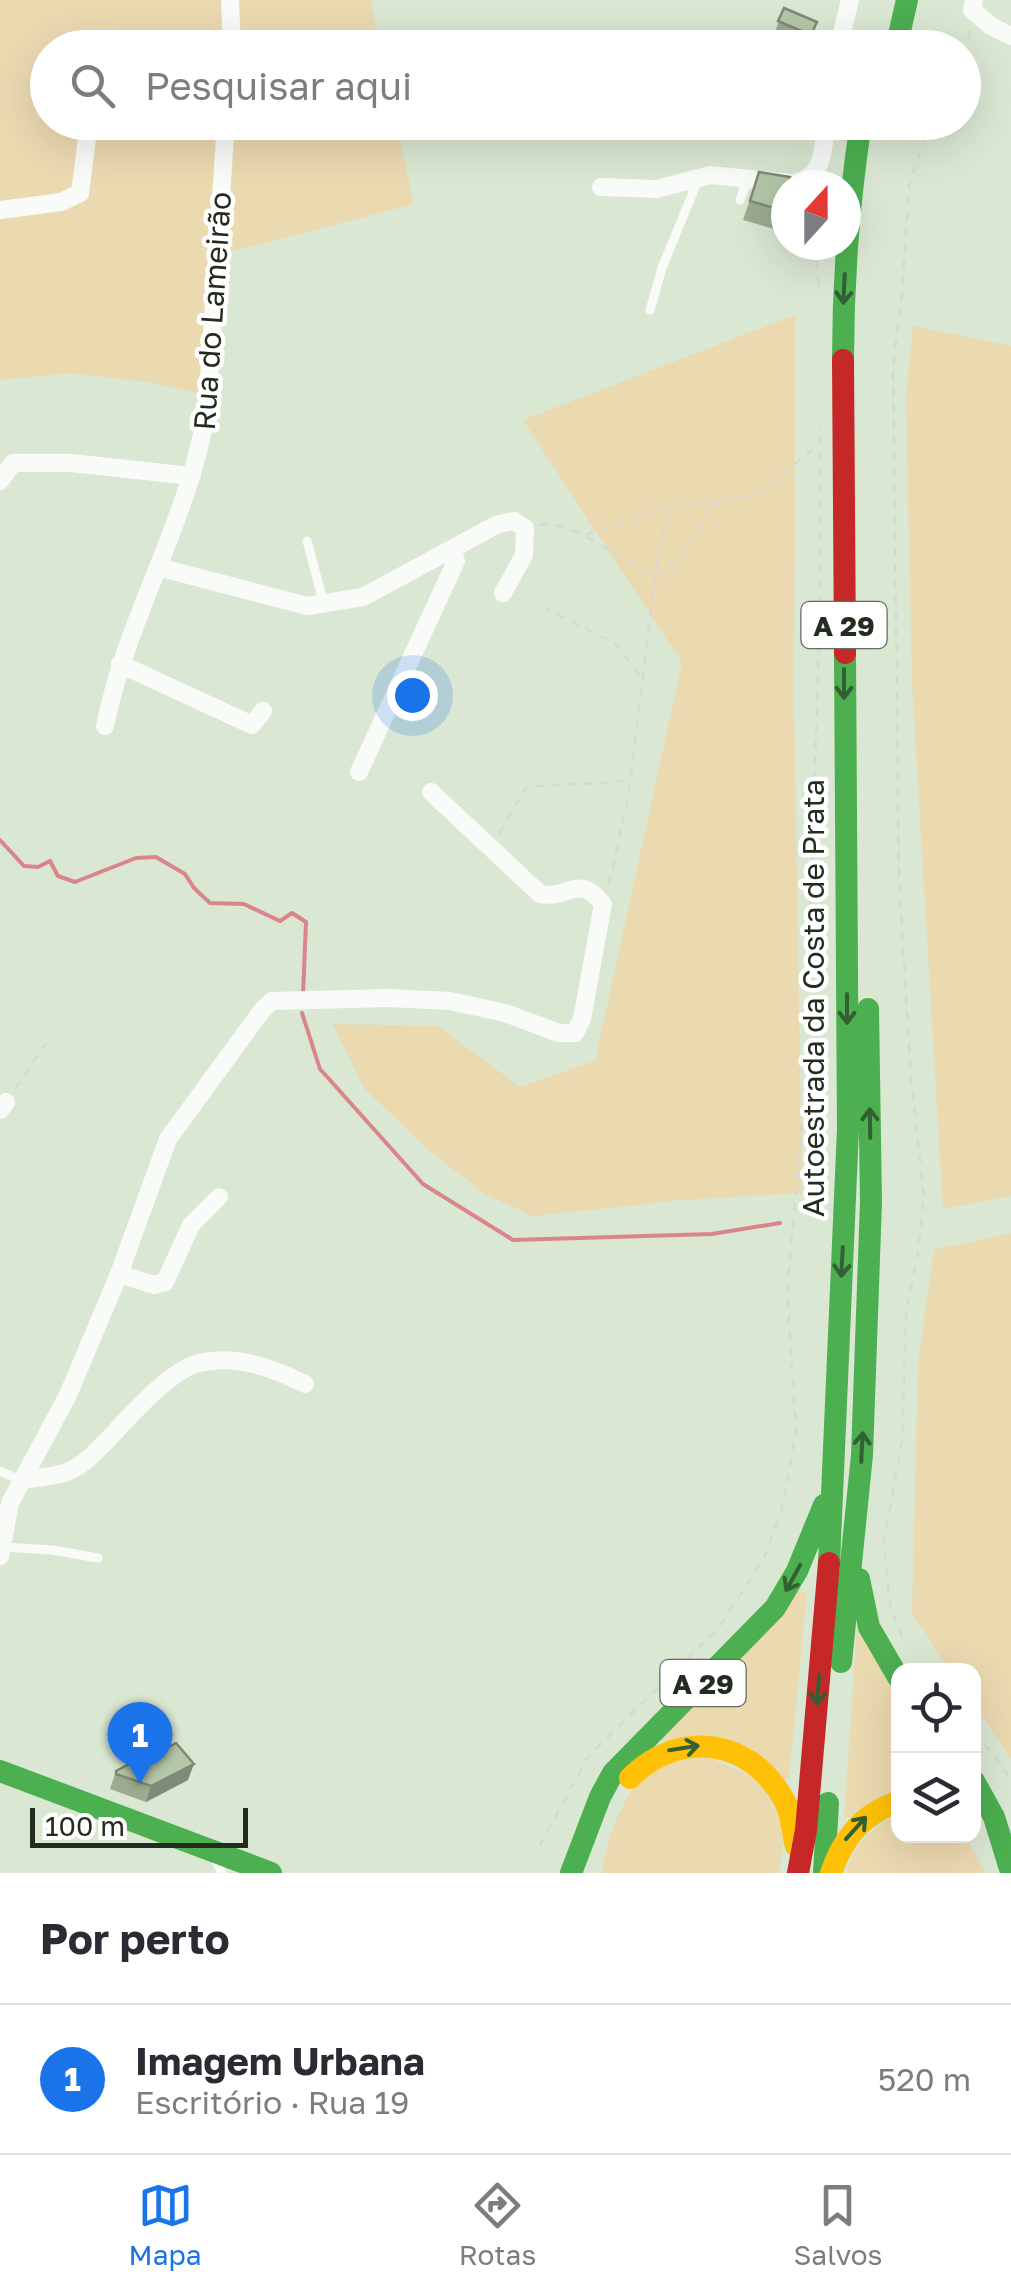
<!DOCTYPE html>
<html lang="pt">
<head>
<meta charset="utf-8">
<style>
	body { margin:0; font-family:"Golos Text",sans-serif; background:#f7f7f7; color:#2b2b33 }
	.controls { position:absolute; right:30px; bottom:30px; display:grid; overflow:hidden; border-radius:20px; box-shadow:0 10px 40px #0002 }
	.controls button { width:90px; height:90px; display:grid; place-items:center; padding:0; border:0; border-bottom:2px solid #e1e1e2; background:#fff; color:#2b2b33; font:50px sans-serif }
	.compass { position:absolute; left:771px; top:170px; width:90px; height:90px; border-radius:50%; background:#fff; box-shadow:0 10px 40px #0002; rotate:21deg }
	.scale { position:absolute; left:30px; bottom:25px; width:218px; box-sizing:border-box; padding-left:10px; border:5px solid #232c1e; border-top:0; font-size:28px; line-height:35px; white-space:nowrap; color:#232c1e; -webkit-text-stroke:8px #fff; paint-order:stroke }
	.you { position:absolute; left:412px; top:695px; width:35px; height:35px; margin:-25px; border:8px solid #fff; border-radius:50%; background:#1a73e8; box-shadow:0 0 0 15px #1a73e833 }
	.badge { display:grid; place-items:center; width:65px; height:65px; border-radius:50%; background:#1a73e8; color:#fff; font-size:32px; font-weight:700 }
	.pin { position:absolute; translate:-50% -82px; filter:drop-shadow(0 2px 5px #0008) }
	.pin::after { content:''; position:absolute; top:52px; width:35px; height:30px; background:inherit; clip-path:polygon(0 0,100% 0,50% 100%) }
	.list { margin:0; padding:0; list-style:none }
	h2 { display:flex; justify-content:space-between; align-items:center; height:130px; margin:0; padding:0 40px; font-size:42px }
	h2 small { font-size:32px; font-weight:400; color:#7c7c81 }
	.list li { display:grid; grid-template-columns:65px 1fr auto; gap:30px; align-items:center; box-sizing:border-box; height:150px; padding:0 40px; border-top:2px solid #e1e1e2 }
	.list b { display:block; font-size:38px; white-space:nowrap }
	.list p { margin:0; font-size:32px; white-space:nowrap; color:#7c7c81 }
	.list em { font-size:32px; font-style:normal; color:#7c7c81 }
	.icon { flex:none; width:55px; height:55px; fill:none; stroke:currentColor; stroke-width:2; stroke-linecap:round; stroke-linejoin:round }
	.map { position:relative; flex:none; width:1011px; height:1873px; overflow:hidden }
	.search { position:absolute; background:#fff; box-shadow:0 10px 40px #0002; left:30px; right:30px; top:30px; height:110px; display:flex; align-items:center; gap:25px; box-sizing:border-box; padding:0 35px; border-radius:55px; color:#7c7c81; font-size:38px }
	.sheet { height:280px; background:#fff }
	nav { display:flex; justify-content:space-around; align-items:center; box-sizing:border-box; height:140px; border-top:2px solid #e1e1e2; background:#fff; font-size:28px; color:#7c7c81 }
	nav a { display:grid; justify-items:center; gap:5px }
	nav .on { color:#1a73e8 }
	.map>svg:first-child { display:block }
	.green { fill:#ebd9b0 }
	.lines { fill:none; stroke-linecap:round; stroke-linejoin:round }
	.stream { stroke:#d9858b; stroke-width:4 }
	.path { stroke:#d5d9d3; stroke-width:2.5; stroke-dasharray:8 8; stroke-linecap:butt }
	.lane { stroke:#f9fbf8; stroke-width:9 }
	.street { stroke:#f9fbf8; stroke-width:18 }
	.fast { stroke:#4caf50; stroke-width:22 }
	.slow { stroke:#ffc107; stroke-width:22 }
	.jam { stroke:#c62828; stroke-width:22 }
	.wall { fill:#9bab90 }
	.shaded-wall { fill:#7e8b76 }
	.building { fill:#b4c7a8; stroke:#7e8b76; stroke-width:2.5 }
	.oneway { stroke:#336032 }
	.labels { text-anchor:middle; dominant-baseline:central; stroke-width:9; stroke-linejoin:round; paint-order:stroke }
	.shield { fill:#fff; stroke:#656b62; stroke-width:2.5 }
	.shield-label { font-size:28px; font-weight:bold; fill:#232c1e }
	.street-label { font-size:30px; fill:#232c1e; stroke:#fff }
</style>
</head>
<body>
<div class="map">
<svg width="1011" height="1873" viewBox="0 0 1011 1873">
	<rect width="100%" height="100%" fill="#dae7d2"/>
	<!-- green -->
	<g class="green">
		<polygon points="0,0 371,0 379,47 48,48 48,122 396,123 414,204 225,253 202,394 150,382 70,373 0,380"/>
		<polygon points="795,315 794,708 802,1193 682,1200 533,1216 485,1194 425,1147 363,1087 333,1024 438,1026 520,1087 595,1061 682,663 523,420"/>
		<polygon points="913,326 1011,346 1011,1196 943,1209 912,682 906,399"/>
		<polygon points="1011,1233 1011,1759 974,1704 974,1670 950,1670 912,1614 918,1363 934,1250"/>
		<polygon points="796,1591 807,1593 789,1778 782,1781 658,1739"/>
		<polygon points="858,1613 898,1692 898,1792 844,1819"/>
		<path d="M 699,1754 L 759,1779 L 785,1830 L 779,1873 L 603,1873 C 603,1846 625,1790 647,1773 C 660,1763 683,1759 699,1754 Z"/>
		<path d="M 898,1815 L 898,1836 L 965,1836 L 986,1873 L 847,1873 C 851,1845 874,1826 898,1815 Z"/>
	</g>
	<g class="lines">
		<!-- stream -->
		<g class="stream">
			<polyline points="0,840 24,866 38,867 50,861 58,876 75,882 136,858 156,857 185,874 194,888 210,903 244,904 280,921 292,913 306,922 303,994"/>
			<polyline points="302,1013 320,1069 423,1184 513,1240 712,1234 780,1223"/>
		</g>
		<!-- path -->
		<g class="path">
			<polyline points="964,71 970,28"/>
			<polyline points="815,245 820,293"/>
			<polyline points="540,525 554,524 585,535 658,509 720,503 761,492 817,446"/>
			<path d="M 587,537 L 656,577 C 686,560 696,536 709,505"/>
			<polyline points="543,607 616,644 643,681"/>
			<polyline points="499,834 526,787 629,781"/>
			<polyline points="609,885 629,791 659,544 672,507"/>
			<polyline points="15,1089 46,1043"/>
			<polyline points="902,1637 890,1606 884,1540 902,1440 906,1312 918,1253 924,1197 911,1078 899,880 893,366 902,294 909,185 921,149 936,122"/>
			<polyline points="974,1733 1000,1762 1011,1781"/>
			<polyline points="540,1846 587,1758 720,1626 765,1556 782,1509 796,1430 787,1290 814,996 809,955 820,610 820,426"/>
		</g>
		<!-- lane -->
		<g class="lane">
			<polyline points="740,200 748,178"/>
			<polyline points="650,310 662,268 698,180"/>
			<polyline points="307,541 324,604"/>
			<polyline points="0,1471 20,1480"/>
			<polyline points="2,1547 52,1550 98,1558"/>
			<polyline points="214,1857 222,1873"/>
		</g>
		<!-- street -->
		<g class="street">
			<polyline points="230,0 232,48"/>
			<polyline points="974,0 972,10 991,26 1011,36"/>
			<polyline points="187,48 233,40"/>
			<polyline points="838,48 850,0"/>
			<path d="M 601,187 L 657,189 L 710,175 L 793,183 C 825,178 823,149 826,122"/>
			<polyline points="0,210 61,202 80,193 89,122"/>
			<polyline points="0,481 13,463 71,463 192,476"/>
			<polyline points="158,567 307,606 363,597 498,524 514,521 525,528 524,555 503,593"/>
			<polyline points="120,664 252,725 263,711"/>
			<path d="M 105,726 C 127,616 189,521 207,409 L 226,122"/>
			<polyline points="359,772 456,561 452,549"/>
			<polyline points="0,1110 6,1102"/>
			<polyline points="119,1274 154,1285 165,1282 191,1225 219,1197"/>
			<path d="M 21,1480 C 35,1478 53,1477 67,1472 C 87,1464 101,1446 115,1432 C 133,1412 173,1369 199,1363 C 235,1354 273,1368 305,1384"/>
			<path d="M 0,1556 L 10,1503 L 68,1395 L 119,1274 L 168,1139 L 263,1009 L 272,1001 L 389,998 L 450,1001 L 505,1013 L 559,1033 L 575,1033 L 582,1019 L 603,904 C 578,872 569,900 540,894 L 431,792"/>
		</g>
		<!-- fast -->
		<g class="fast">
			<polyline points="896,48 907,0"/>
			<path d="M 843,360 C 843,280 849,201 861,122"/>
			<polyline points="829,1563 848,1129 845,653"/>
			<polyline points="859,1579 869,1627 898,1677"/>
			<polyline points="841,1662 862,1455 871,1202 868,1009"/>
			<polyline points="0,1771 271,1873"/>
			<polyline points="974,1781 994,1817 1011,1872"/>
			<polyline points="571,1873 600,1797 613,1773 775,1608 797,1571 824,1505"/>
			<polyline points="824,1873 828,1803"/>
		</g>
		<!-- slow -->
		<g class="slow">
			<path d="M 630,1778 C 678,1729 751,1738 784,1800 C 792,1813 792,1831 796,1846"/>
			<path d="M 831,1873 C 843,1838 862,1814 898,1802"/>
		</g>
		<!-- jam -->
		<g class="jam">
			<polyline points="843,360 845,653"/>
			<polyline points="798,1873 806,1830 829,1563"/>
		</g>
	</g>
	<!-- wall -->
	<g class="wall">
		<polygon points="784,8 817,22 807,48 774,34"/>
		<polygon points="759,172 781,210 774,229 743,220"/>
		<polygon points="116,1771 188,1780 146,1802 110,1789"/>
	</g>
	<!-- shaded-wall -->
	<polygon class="shaded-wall" points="194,1764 188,1780 146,1802 151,1786"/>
	<!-- building -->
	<g class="building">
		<polygon points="784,8 817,22 811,35 778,21"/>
		<polygon points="759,172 790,177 788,185 786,185 786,191 781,210 750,201"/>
		<polygon points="176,1743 194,1764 151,1786 116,1774 116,1771 166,1745 167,1748"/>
	</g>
	<!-- one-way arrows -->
	<defs><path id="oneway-shaft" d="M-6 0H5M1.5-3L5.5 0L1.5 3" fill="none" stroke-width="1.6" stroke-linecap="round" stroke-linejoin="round" transform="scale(2.5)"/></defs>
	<g class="oneway">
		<use href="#oneway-shaft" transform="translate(844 289) rotate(93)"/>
		<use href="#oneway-shaft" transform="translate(844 684) rotate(90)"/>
		<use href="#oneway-shaft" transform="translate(847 1009) rotate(90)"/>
		<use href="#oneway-shaft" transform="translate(870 1123) rotate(-91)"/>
		<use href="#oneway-shaft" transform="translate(842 1262) rotate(93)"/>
		<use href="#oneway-shaft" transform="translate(862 1447) rotate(-87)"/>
		<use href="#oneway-shaft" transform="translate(793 1578) rotate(119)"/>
		<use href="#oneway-shaft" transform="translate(818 1690) rotate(95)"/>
		<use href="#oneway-shaft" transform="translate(684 1748) rotate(-9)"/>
		<use href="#oneway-shaft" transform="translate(856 1828) rotate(-48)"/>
	</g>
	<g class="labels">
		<!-- shield labels -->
		<g class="shield">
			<rect x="801.5" y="602" width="85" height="46" rx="8"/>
			<rect x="660.5" y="1660" width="85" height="46" rx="8"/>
		</g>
		<g class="shield-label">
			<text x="844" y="625">A 29</text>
			<text x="703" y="1683">A 29</text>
		</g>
		<!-- street labels -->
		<g class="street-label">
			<text transform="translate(212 311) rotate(-86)">Rua do Lameirão</text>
			<text transform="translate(813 998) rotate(-90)">Autoestrada da Costa de Prata</text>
		</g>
	</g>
</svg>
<div class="controls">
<button><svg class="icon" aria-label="locate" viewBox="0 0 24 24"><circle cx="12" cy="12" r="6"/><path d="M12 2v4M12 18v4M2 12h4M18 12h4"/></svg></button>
<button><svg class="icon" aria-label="layers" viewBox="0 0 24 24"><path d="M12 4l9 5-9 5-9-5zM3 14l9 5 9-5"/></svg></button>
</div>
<svg class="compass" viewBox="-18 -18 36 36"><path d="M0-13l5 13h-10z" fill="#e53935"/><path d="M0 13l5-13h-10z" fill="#7c7c81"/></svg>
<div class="scale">100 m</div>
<div class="you"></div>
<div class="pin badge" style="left:140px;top:1784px">1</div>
<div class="search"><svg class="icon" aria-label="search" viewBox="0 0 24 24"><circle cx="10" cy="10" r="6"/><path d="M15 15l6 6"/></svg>Pesquisar aqui</div>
</div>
<section class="sheet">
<h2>Por perto<small></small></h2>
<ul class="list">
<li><span class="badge">1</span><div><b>Imagem Urbana</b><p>Escritório · Rua 19</p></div><em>520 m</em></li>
</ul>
</section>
<nav>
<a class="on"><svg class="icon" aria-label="map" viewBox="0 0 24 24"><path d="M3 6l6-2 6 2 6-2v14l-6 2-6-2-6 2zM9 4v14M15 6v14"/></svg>Mapa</a>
<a><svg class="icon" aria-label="directions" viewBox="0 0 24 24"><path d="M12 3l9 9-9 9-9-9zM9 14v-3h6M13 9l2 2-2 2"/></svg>Rotas</a>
<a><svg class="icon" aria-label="saved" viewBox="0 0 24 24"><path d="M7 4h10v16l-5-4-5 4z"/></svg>Salvos</a>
</nav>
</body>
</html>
